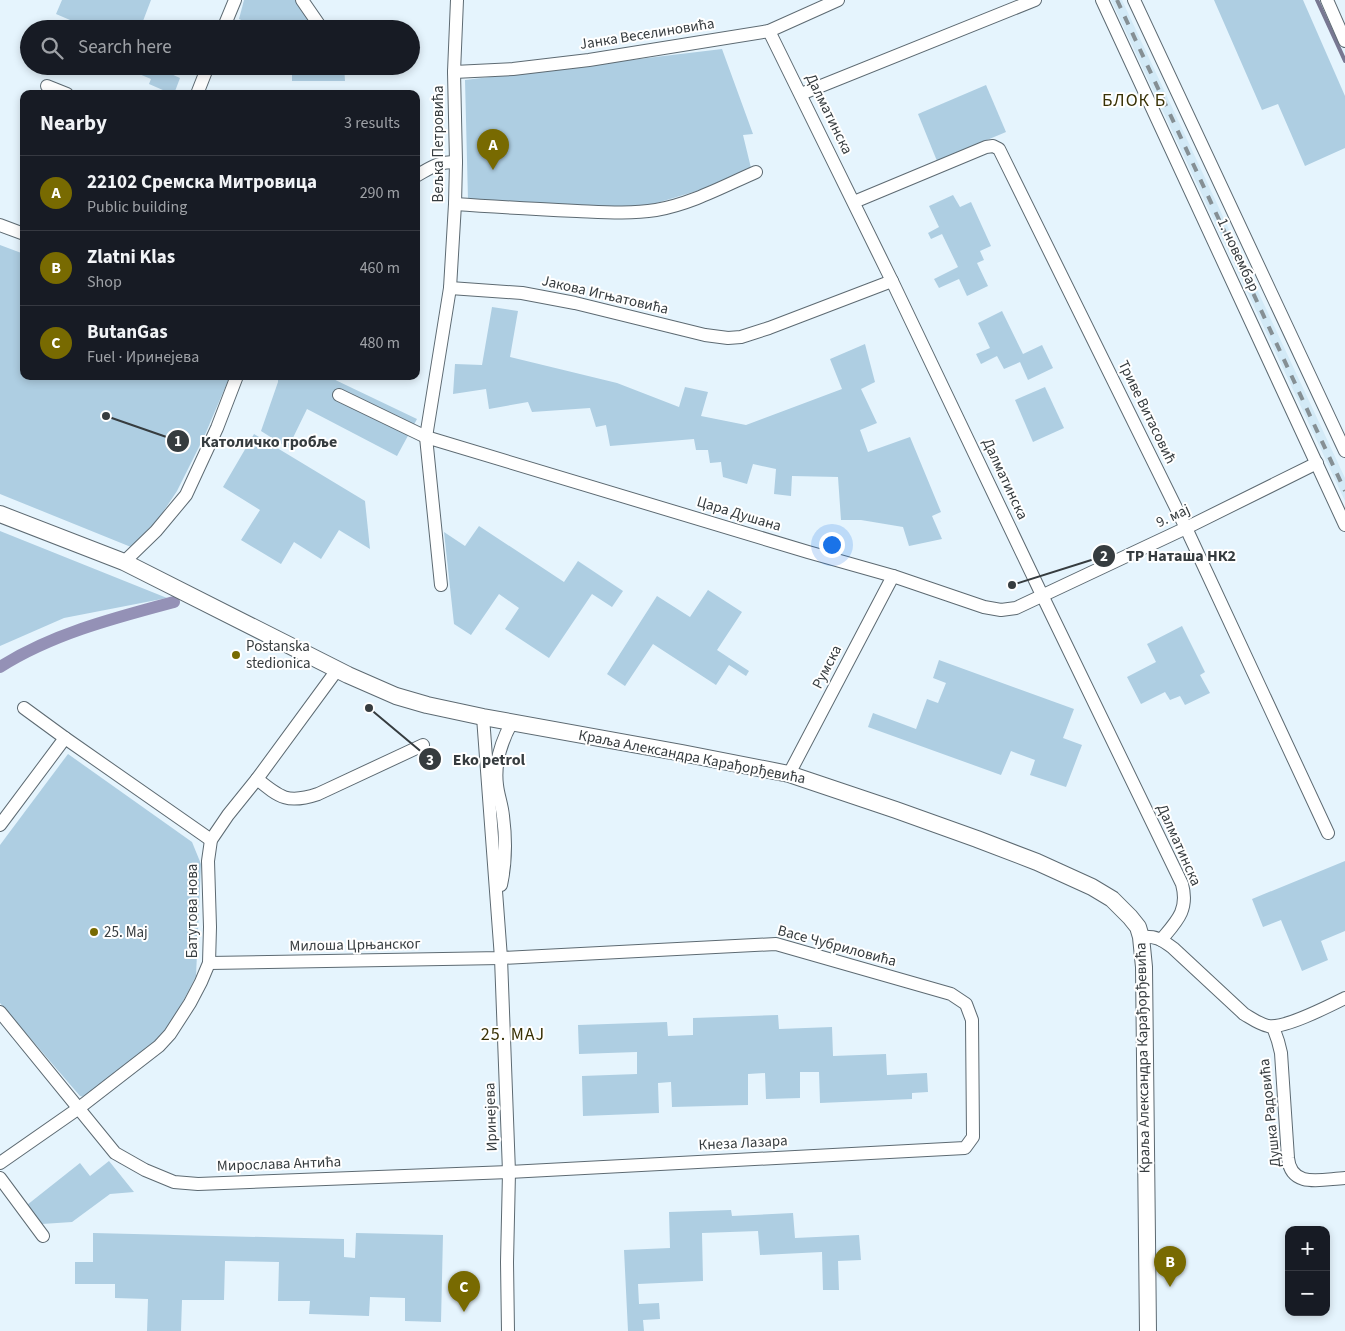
<!DOCTYPE html>
<html lang="en">
<head>
<meta charset="utf-8">
<style>
	body { margin:0; font-family:"Source Sans 3",sans-serif; background:#20242c; color:#f1f3f6 }
	.controls { position:absolute; right:15px; bottom:15px; display:grid; overflow:hidden; border-radius:10px; box-shadow:0 2px 8px #0003 }
	.controls button { width:45px; height:45px; display:grid; place-items:center; padding:0; border:0; border-bottom:1px solid #363941; background:#171b24; color:#f1f3f6; font:25px sans-serif }
	.you { position:absolute; left:831px; top:544px; width:18px; height:18px; margin:-12px; border:4px solid #fff; border-radius:50%; background:#1a73e8; box-shadow:0 0 0 8px #1a73e833 }
	.badge { display:grid; place-items:center; width:32px; height:32px; border-radius:50%; background:#786a01; color:#fff; font-size:16px; font-weight:700 }
	.pin { position:absolute; translate:-50% -41px; filter:drop-shadow(0 1px 2px #0008) }
	.pin::after { content:''; position:absolute; top:26px; width:18px; height:15px; background:inherit; clip-path:polygon(0 0,100% 0,50% 100%) }
	.list { margin:0; padding:0; list-style:none }
	h2 { display:flex; justify-content:space-between; align-items:center; height:65px; margin:0; padding:0 20px; font-size:21px }
	h2 small { font-size:16px; font-weight:400; color:#9ea1a6 }
	.list li { display:grid; grid-template-columns:32px 1fr auto; gap:15px; align-items:center; box-sizing:border-box; height:75px; padding:0 20px; border-top:1px solid #363941 }
	.list b { display:block; font-size:19px; white-space:nowrap }
	.list p { margin:0; font-size:16px; white-space:nowrap; color:#9ea1a6 }
	.list em { font-size:16px; font-style:normal; color:#9ea1a6 }
	.icon { flex:none; width:28px; height:28px; fill:none; stroke:currentColor; stroke-width:2; stroke-linecap:round; stroke-linejoin:round }
	.map { position:relative; flex:none; width:1345px; height:1331px; overflow:hidden }
	.search { position:absolute; background:#171b24; box-shadow:0 2px 8px #0003; left:20px; top:20px; width:400px; height:55px; display:flex; align-items:center; gap:12px; box-sizing:border-box; padding:0 18px; border-radius:28px; color:#9ea1a6; font-size:19px }
	.panel { position:absolute; background:#171b24; box-shadow:0 2px 8px #0003; left:20px; top:90px; width:400px; height:290px; border-radius:10px }
	.map>svg:first-child { display:block }
	.built { fill:#d3eaf7 }
	.green { fill:#aecee2 }
	.lines { fill:none; stroke-linecap:round; stroke-linejoin:round }
	.stream { stroke:#787892; stroke-width:4 }
	.canal { stroke:#9491b6; stroke-width:12 }
	.street-casing { stroke:#5d6a72; stroke-width:14 }
	.secondary-casing { stroke:#5d6a72; stroke-width:18 }
	.street { stroke:#fff; stroke-width:12 }
	.secondary { stroke:#fff; stroke-width:16 }
	.rail { stroke:#858f94; stroke-width:4; stroke-dasharray:9 9; stroke-linecap:butt }
	.poi-dot { fill:#786a01; stroke:#fff; stroke-width:2 }
	.labels { text-anchor:middle; dominant-baseline:central; stroke-width:4; stroke-linejoin:round; paint-order:stroke }
	.street-label { font-size:15px; fill:#363c3f; stroke:#fff }
	.poi-label { font-size:15px; fill:#363c3f; stroke:#fff; text-anchor:start }
	.quarter-label { font-size:18px; letter-spacing:1px; fill:#383105; stroke:#fff }
	.leader { fill:none; stroke:#363c3f; stroke-width:2 }
	.callout-dot { fill:#363c3f; stroke:#fff; stroke-width:2 }
	.mark-label { font-size:15px; text-anchor:middle; font-weight:bold; fill:#fff }
	.callout-label { font-size:16px; text-anchor:middle; font-weight:bold; fill:#363c3f; stroke:#fff; stroke-width:4; stroke-linejoin:round; paint-order:stroke }
</style>
</head>
<body>
<div class="map">
<svg width="1345" height="1331" viewBox="0 0 1345 1331">
	<rect width="100%" height="100%" fill="#e5f4fd"/>
	<!-- built -->
	<polygon class="built" points="1111,0 1122,0 1345,478 1345,501"/>
	<!-- green -->
	<g class="green">
		<polygon points="62,0 151,0 143,21 160,29 74,29 77,23 56,14"/>
		<polygon points="244,0 300,0 316,29 261,29 239,19"/>
		<polygon points="1214,0 1303,0 1345,96 1345,148 1305,166 1278,104 1262,110"/>
		<polygon points="722,49 753,134 743,135 751,168 700,190 650,205 600,208 468,200 465,80"/>
		<polygon points="120,66 161,66 160,69 180,78 174,94 172,94 149,84 151,79"/>
		<polygon points="292,66 344,66 345,81 292,81"/>
		<polygon points="986,85 1006,132 937,161 918,114"/>
		<polygon points="953,195 960,207 971,202 991,246 980,251 984,260 977,263 988,286 967,296 959,279 939,288 934,279 958,267 942,234 931,239 928,233 939,227 929,206"/>
		<polygon points="0,245 24,254 24,376 230,376 204,437 177,491 155,524 131,547 0,494"/>
		<polygon points="492,307 518,311 510,357 617,383 679,407 685,387 708,392 701,416 746,425 842,389 830,359 865,344 875,382 861,389 877,423 860,430 868,452 910,437 941,512 932,516 942,539 909,546 903,527 861,520 841,520 838,477 792,476 791,496 774,494 776,469 753,464 747,484 723,477 721,462 710,463 708,450 696,450 694,439 610,446 606,425 596,427 590,408 532,412 528,402 489,409 486,389 453,394 455,364 482,365"/>
		<polygon points="1002,311 1023,354 1042,345 1053,368 1028,380 1020,362 1004,369 997,356 981,364 976,354 990,348 978,323"/>
		<polygon points="278,376 327,376 417,419 397,456 307,409 288,448 261,431 278,382"/>
		<polygon points="1045,387 1064,428 1033,442 1015,400"/>
		<polygon points="254,434 365,501 370,549 339,530 321,559 294,542 281,564 241,540 260,510 223,487"/>
		<polygon points="479,526 564,582 578,561 623,591 612,607 592,594 549,658 505,629 519,608 499,594 471,635 454,624 444,532 465,546"/>
		<polygon points="0,531 167,598 64,618 0,646"/>
		<polygon points="708,590 742,612 717,650 749,671 746,676 729,665 716,685 653,644 625,686 607,674 657,596 690,617"/>
		<polygon points="1182,626 1205,672 1200,675 1210,693 1185,705 1180,696 1170,700 1165,692 1141,704 1127,677 1156,662 1147,644"/>
		<polygon points="939,660 1074,709 1063,738 1082,745 1066,787 1030,775 1035,760 1011,751 1001,775 868,727 873,713 916,729 927,699 938,703 946,683 933,678"/>
		<polygon points="68,754 192,842 201,864 196,976 169,1029 154,1046 85,1097 80,1096 0,1003 0,845"/>
		<polygon points="1345,861 1345,931 1321,941 1328,960 1302,971 1281,920 1263,927 1252,899"/>
		<polygon points="778,1015 779,1029 832,1027 833,1056 886,1054 887,1075 927,1073 928,1092 912,1093 912,1099 820,1103 819,1072 800,1072 800,1098 766,1099 765,1073 748,1074 748,1105 672,1107 671,1082 658,1083 659,1113 583,1116 582,1076 637,1074 637,1052 579,1054 578,1025 667,1022 668,1036 693,1035 693,1018"/>
		<polygon points="109,1161 134,1192 110,1194 72,1222 42,1224 27,1205 80,1163 90,1176"/>
		<polygon points="731,1210 732,1216 793,1213 795,1238 859,1235 861,1260 838,1261 839,1290 823,1290 822,1252 760,1255 758,1231 702,1233 703,1281 638,1284 639,1304 659,1303 660,1319 643,1320 644,1331 628,1331 624,1250 670,1248 669,1212"/>
		<polygon points="93,1233 344,1239 344,1257 355,1258 356,1233 443,1235 441,1322 405,1321 405,1298 370,1297 369,1316 309,1314 310,1301 278,1301 279,1262 225,1261 224,1300 182,1300 181,1331 147,1331 148,1299 115,1298 115,1284 75,1284 75,1262 93,1262"/>
	</g>
	<g class="lines">
		<!-- stream -->
		<polyline class="stream" points="1317,0 1345,61"/>
		<!-- canal -->
		<path class="canal" d="M 0,667 C 52,634 114,618 174,602"/>
		<!-- street casing -->
		<g class="street-casing">
			<g id="street">
				<polyline points="302,0 322,29"/>
				<polyline points="1102,0 1345,525"/>
				<polyline points="1134,0 1345,451"/>
				<polyline points="1327,0 1345,41"/>
				<polyline points="223,29 235,0"/>
				<path d="M 769,31 L 892,281 L 1042,595 L 1182,884 C 1189,910 1177,921 1161,940"/>
				<polyline points="454,72 513,69 589,60 769,31 838,0"/>
				<polyline points="47,86 67,94"/>
				<polyline points="197,94 208,66"/>
				<polyline points="801,94 1035,0"/>
				<path d="M 416,176 C 432,167 437,162 456,162"/>
				<polyline points="854,202 986,147 993,146 999,149 1186,528 1328,833"/>
				<path d="M 455,204 C 496,207 536,209 577,211 C 603,212 630,214 656,210 C 691,204 724,186 756,172"/>
				<polyline points="0,225 24,234"/>
				<polyline points="450,288 522,293 575,303 705,335 728,338 741,337 769,328 892,281"/>
				<polyline points="339,395 426,437 808,552 893,576 984,607 1001,610 1016,608 1186,528 1317,463"/>
				<polyline points="124,562 156,531 186,495 217,428 237,376"/>
				<polyline points="441,585 426,437 450,288 455,204 456,162 454,72 457,0"/>
				<polyline points="24,708 65,738 211,840"/>
				<polyline points="483,717 501,958 509,1172 507,1262 508,1331"/>
				<polyline points="789,774 893,576"/>
				<path d="M 257,779 C 280,798 288,804 318,794 L 423,745"/>
				<polyline points="0,825 65,738"/>
				<path d="M 501,885 C 506,862 506,839 503,816 C 502,805 498,795 497,785 C 494,762 501,742 512,722"/>
				<path d="M 1141,937 C 1156,936 1161,939 1173,948 L 1244,1014 C 1251,1018 1259,1024 1268,1026 C 1284,1029 1329,1006 1345,998"/>
				<polyline points="0,1012 115,1153 145,1170 174,1182 198,1184 509,1172 965,1148 973,1137 972,1020 966,1004 951,994 776,944 501,958 209,963"/>
				<path d="M 1273,1027 L 1278,1041 L 1281,1053 L 1288,1158 C 1291,1189 1322,1179 1345,1178"/>
				<polyline points="0,1163 79,1108 159,1046 170,1034 190,1003 201,982 209,963 210,927 208,861 211,840 228,815 257,779 337,670"/>
				<polyline points="0,1178 43,1236"/>
			</g>
		</g>
		<!-- secondary casing -->
		<g class="secondary-casing">
			<polyline id="secondary" points="0,514 124,562 348,675 396,696 427,705 483,717 682,753 789,774 896,810 977,839 1037,862 1092,887 1112,899 1130,917 1138,927 1141,937 1144,967 1148,1331"/>
		</g>
		<!-- street -->
		<use href="#street" class="street"/>
		<!-- secondary -->
		<use href="#secondary" class="secondary"/>
		<!-- rail -->
		<polyline class="rail" points="1117,0 1345,491"/>
	</g>
	<!-- markers -->
	<g class="poi-dot">
		<circle cx="236" cy="655" r="5"/>
		<circle cx="94" cy="932" r="5"/>
	</g>
	<g class="labels">
		<!-- street labels -->
		<g class="street-label">
			<text transform="translate(647 34) rotate(-9)">Јанка Веселиновића</text>
			<text transform="translate(829 114) rotate(64)">Далматинска</text>
			<text transform="translate(438 144) rotate(-90)">Вељка Петровића</text>
			<text transform="translate(1238 255) rotate(65)">1. новембар</text>
			<text transform="translate(605 295) rotate(13)">Јакова Игњатовића</text>
			<text transform="translate(1147 412) rotate(64)">Триве Витасовић</text>
			<text transform="translate(1005 479) rotate(65)">Далматинска</text>
			<text transform="translate(739 514) rotate(17)">Цара Душана</text>
			<text transform="translate(1173 516) rotate(-25)">9. мај</text>
			<text transform="translate(827 667) rotate(-63)">Румска</text>
			<text transform="translate(692 757) rotate(11)">Краља Александра Карађорђевића</text>
			<text transform="translate(1179 845) rotate(66)">Далматинска</text>
			<text transform="translate(192 911) rotate(-90)">Батутова нова</text>
			<text transform="translate(355 945) rotate(-1)">Милоша Црњанског</text>
			<text transform="translate(837 946) rotate(15)">Васе Чубриловића</text>
			<text transform="translate(1143 1058) rotate(-91)">Краља Александра Карађорђевића</text>
			<text transform="translate(1270 1113) rotate(-96)">Душка Радовића</text>
			<text transform="translate(491 1117) rotate(-92)">Иринејева</text>
			<text transform="translate(743 1143) rotate(-3)">Кнеза Лазара</text>
			<text transform="translate(279 1164) rotate(-2)">Мирослава Антића</text>
		</g>
		<!-- poi labels -->
		<g class="poi-label">
			<text x="246" y="646">Postanska<tspan x="246" dy="17">stedionica</tspan></text>
			<text x="104" y="932">25. Maj</text>
		</g>
		<!-- quarter labels -->
		<g class="quarter-label">
			<text x="1134" y="100">БЛОК Б</text>
			<text x="513" y="1034">25. МАЈ</text>
		</g>
	</g>
	<!-- callouts -->
	<path class="leader" d="M106 416L178 441M1012 585L1104 556M369 708L430 759"/>
	<g class="callout-dot">
		<circle cx="106" cy="416" r="5"/>
		<circle cx="1012" cy="585" r="5"/>
		<circle cx="369" cy="708" r="5"/>
		<circle cx="178" cy="441" r="12"/>
		<circle cx="1104" cy="556" r="12"/>
		<circle cx="430" cy="759" r="12"/>
	</g>
	<g class="mark-label">
		<text x="178" y="446">1</text>
		<text x="1104" y="561">2</text>
		<text x="430" y="765">3</text>
	</g>
	<g class="callout-label">
		<text x="269" y="447">Католичко гробље</text>
		<text x="1181" y="561">ТР Наташа НК2</text>
		<text x="489" y="765">Eko petrol</text>
	</g>
</svg>
<div class="controls">
<button>+</button>
<button>−</button>
</div>
<div class="you"></div>
<div class="pin badge" style="left:493px;top:170px">A</div>
<div class="pin badge" style="left:1170px;top:1287px">B</div>
<div class="pin badge" style="left:464px;top:1312px">C</div>
<div class="search"><svg class="icon" aria-label="search" viewBox="0 0 24 24"><circle cx="10" cy="10" r="6"/><path d="M15 15l6 6"/></svg>Search here</div>
<section class="panel">
<h2>Nearby<small>3 results</small></h2>
<ul class="list">
<li><span class="badge">A</span><div><b>22102 Сремска Митровица</b><p>Public building</p></div><em>290 m</em></li>
<li><span class="badge">B</span><div><b>Zlatni Klas</b><p>Shop</p></div><em>460 m</em></li>
<li><span class="badge">C</span><div><b>ButanGas</b><p>Fuel · Иринејева</p></div><em>480 m</em></li>
</ul>
</section>
</div>
</body>
</html>
